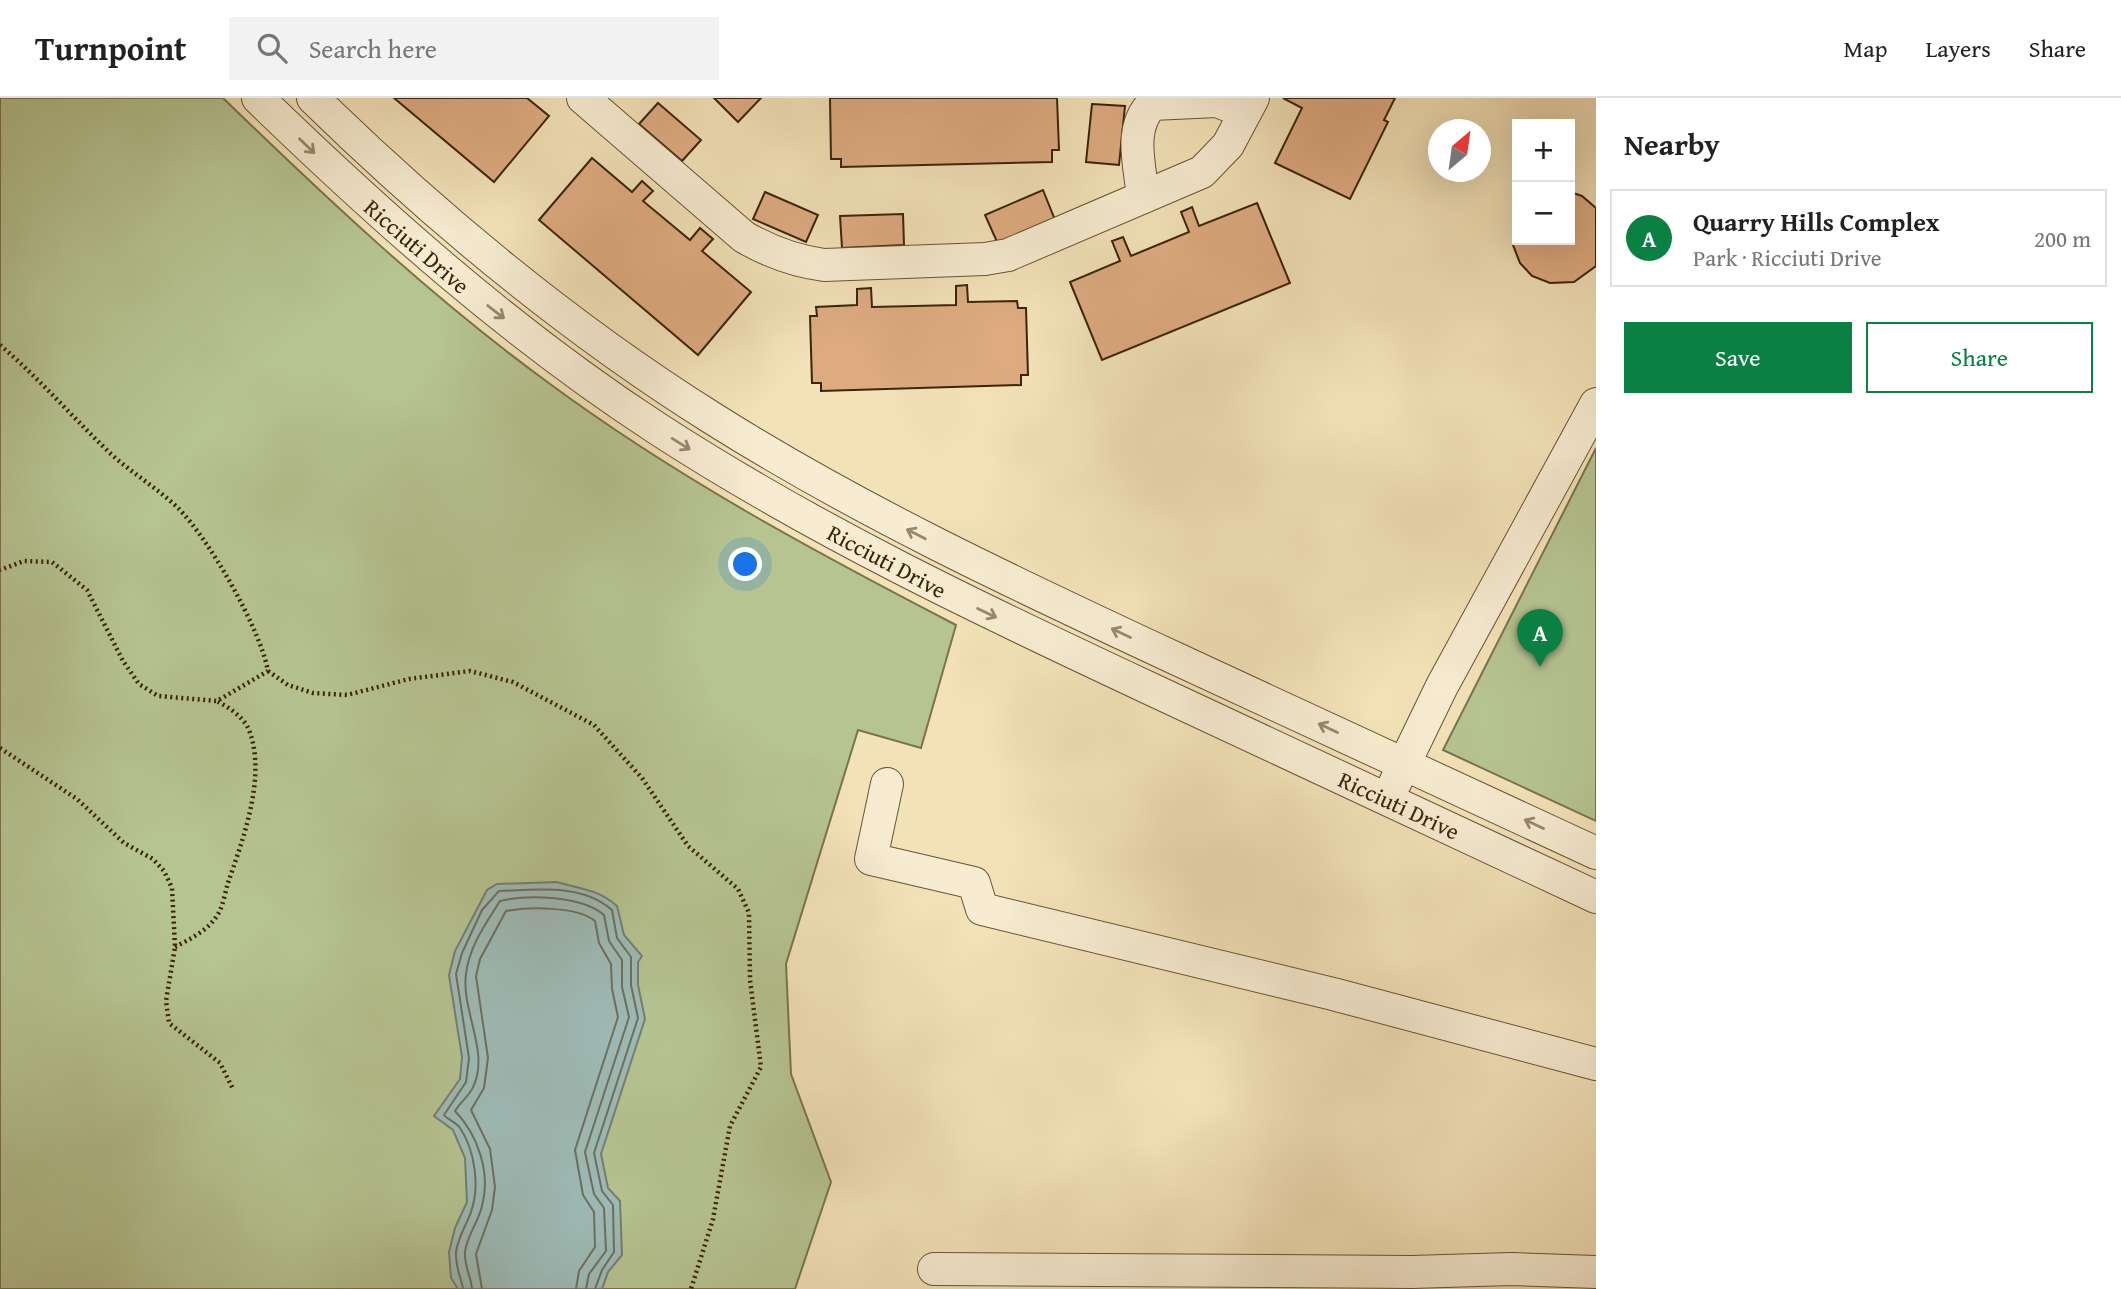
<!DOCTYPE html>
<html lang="en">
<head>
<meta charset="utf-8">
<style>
	body { margin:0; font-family:"Gentium Book Plus",serif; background:#f2f2f2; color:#222 }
	.controls { position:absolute; right:21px; top:21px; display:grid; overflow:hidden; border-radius:0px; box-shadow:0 7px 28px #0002 }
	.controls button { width:63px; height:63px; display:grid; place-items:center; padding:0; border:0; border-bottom:2px solid #e0e0e0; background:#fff; color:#222; font:35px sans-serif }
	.compass { position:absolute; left:1428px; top:21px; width:63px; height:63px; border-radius:50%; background:#fff; box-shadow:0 7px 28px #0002; rotate:29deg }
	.you { position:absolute; left:746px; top:467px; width:24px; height:24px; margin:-18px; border:5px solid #fff; border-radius:50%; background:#1a73e8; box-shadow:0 0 0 10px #1a73e833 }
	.badge { display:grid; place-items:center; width:46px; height:46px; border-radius:50%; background:#0b8043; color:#fff; font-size:23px; font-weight:700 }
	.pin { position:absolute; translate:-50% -58px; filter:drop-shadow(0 2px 4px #0008) }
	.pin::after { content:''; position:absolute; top:37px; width:24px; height:21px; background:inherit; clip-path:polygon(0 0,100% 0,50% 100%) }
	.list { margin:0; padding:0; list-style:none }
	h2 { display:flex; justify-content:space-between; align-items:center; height:91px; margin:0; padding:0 28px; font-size:30px }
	h2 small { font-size:23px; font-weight:400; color:#767676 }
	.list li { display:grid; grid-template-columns:46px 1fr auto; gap:21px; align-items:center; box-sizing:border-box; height:98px; margin:0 14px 14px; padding:0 14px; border:2px solid #e0e0e0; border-radius:0px }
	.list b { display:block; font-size:26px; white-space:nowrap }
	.list p { margin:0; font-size:23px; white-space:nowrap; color:#767676 }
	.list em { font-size:23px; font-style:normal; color:#767676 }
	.actions { display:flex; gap:14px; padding:21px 28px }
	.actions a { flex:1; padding:16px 0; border:2px solid #0b8043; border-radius:0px; text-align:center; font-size:24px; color:#0b8043 }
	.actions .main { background:#0b8043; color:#fff }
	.icon { flex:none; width:38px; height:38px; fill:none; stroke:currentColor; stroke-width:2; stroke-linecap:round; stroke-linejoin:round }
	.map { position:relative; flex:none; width:1596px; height:1191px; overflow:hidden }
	header { display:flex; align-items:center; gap:42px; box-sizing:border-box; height:98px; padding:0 35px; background:#fff; border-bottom:2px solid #e0e0e0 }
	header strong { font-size:33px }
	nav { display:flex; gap:38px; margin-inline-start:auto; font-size:24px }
	.search { width:490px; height:63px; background:#f2f2f2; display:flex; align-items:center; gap:18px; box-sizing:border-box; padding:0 24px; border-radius:0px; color:#767676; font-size:26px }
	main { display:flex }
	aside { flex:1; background:#fff }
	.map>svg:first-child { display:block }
	.green { fill:#b6c492; stroke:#78744e; stroke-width:2 }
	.water { fill:#9ebcb8; stroke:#767f72; stroke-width:2 }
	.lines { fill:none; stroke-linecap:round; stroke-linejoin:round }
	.shore { stroke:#6c7060; stroke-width:2 }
	.building { fill:#deab81; stroke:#3a2409; stroke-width:2 }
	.minor-casing { stroke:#685435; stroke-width:34 }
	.path { stroke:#3a2409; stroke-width:4.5; stroke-dasharray:2 3.5; stroke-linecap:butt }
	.minor { stroke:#f7ecd1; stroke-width:32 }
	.oneway { stroke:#98886d }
	.labels { text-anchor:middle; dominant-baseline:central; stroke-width:6; stroke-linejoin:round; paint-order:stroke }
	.street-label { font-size:23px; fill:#3a2409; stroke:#f7ecd1 }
</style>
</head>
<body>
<header>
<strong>Turnpoint</strong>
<div class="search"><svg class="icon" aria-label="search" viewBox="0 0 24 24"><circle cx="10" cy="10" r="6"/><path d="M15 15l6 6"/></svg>Search here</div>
<nav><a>Map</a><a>Layers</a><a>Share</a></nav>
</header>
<main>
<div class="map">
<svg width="1596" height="1191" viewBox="0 0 1596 1191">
	<rect width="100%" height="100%" fill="#f3e2b8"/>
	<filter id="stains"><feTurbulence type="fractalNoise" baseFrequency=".00286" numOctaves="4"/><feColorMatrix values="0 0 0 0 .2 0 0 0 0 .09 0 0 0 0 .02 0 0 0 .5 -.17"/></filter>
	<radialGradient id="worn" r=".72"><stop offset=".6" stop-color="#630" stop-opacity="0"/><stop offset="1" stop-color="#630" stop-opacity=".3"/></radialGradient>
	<!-- green -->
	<g class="green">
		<path d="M 0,0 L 223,0 C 326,100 430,198 546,283 C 674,378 815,454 956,527 L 921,650 L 858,632 L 786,866 L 791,976 L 831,1084 L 795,1191 L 0,1191 Z"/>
		<polygon points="1596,350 1596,723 1443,652"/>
	</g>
	<!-- water -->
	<path class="water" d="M 557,784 C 580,791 598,791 617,808 L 624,837 L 642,858 L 638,864 L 638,887 L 645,921 L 601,1056 L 608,1090 L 620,1103 L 622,1157 L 608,1174 L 602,1191 L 458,1191 L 451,1180 L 449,1154 L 455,1130 L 467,1104 L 465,1060 L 453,1032 L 434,1018 L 460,981 L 462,959 L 449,877 L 455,853 L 487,792 L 497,786 Z"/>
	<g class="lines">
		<!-- shore -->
		<g class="shore">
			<path d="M 463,1191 C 461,1179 455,1168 456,1154 C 458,1139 466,1128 471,1114 C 480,1089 475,1052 460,1030 C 456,1024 448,1022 444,1017 L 466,984 L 469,960 L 456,876 L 462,855 L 482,812 L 499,793 C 537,792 582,785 612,812 L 617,840 L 631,859 L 631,887 L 638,920 L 594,1055 L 602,1093 L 613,1107 L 614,1154 L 602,1172 L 595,1191"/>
			<path d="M 472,1191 C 471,1178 464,1168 465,1154 C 467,1137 478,1125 482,1108 C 491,1075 478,1037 455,1013 C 460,1004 470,998 474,987 C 489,952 461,912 466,876 C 469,849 486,825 500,803 C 528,796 582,798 604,817 L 609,843 L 622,862 L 622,889 L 629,919 L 585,1054 L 594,1096 L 604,1110 L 606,1153 L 589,1176 L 586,1191"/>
			<path d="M 482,1191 L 476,1156 L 492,1112 L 495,1089 L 490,1051 L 471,1012 L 484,990 L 488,960 L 476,878 L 480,861 L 506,813 C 528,809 577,808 595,823 L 599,845 L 611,866 L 612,891 L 618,919 L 575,1052 L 583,1097 L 594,1114 L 595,1149 L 579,1173 L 576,1191"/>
		</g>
	</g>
	<!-- building -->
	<g class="building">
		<polygon points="394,0 527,0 549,18 494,84"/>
		<polygon points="714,0 761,0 738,24"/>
		<polygon points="830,0 1057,0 1059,52 1052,52 1052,64 841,69 841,61 831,61"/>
		<polygon points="1395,0 1384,22 1388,24 1350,101 1275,65 1302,10 1283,0"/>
		<polygon points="658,5 701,42 682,63 639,26"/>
		<polygon points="1092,6 1125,8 1119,67 1086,64"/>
		<polygon points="592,60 632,94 642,83 653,93 643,103 690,142 700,130 713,141 702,153 751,194 698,257 539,122"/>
		<polygon points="1043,92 1055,122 998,146 985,117"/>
		<polygon points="765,94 818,117 806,144 753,121"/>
		<polygon points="1570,94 1582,98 1596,110 1596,168 1574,184 1550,185 1532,178 1520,165 1513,147 1513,130 1517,118 1517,142 1570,142"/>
		<polygon points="1257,105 1290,185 1102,262 1070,184 1120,163 1112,143 1123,139 1131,158 1189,134 1181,114 1192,109 1199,128"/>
		<polygon points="903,116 904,147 842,150 840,118"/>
		<polygon points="967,187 968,204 1017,203 1018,210 1026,210 1028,277 1021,277 1021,287 821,293 821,285 812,285 810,218 817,218 816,209 857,207 857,191 871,190 872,209 956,207 956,188"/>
	</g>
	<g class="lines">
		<!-- minor casing -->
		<g class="minor-casing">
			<g id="minor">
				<path d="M 258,0 C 383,121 512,236 658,331 C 815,433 984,513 1153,592 C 1300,661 1448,730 1596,799"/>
				<path d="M 313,0 C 435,119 567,229 712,320 C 861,414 1020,488 1179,562 C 1318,626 1457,690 1596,755"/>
				<path d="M 583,0 L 744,139 C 770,154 794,163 824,167 L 985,161 L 1008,157 L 1202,74 L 1228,47 L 1253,0"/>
				<path d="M 1143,99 C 1140,67 1128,31 1152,6 L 1217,3 L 1245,14"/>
				<polyline points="1395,685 1442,588 1596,306"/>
				<polyline points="887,686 871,761 974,785 982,811 1333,896 1596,966"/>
				<polyline points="934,1171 1412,1174 1511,1171 1596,1174"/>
			</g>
		</g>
		<!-- path -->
		<g class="path">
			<path d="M 0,247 C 40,281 73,320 111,356 C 132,375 157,390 178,410 C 209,441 260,530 268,573 L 217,603 L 158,598 L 139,586 L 123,563 L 87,492 L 52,464 L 24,463 L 0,472"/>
			<polyline points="268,573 288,587 313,595 347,597 409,581 470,573 513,584 594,627 642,680 688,748 738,791 749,815 750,882 761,969 730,1028 713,1121 691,1191"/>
			<polyline points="0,650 77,701 124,745 153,761 164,773 172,790 175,849 166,903 169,925 220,965 233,991"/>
			<path d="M 175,849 C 190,841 209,832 218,816 C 223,808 225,795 228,785 C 243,741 267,678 249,632 C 243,618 229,610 217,603"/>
		</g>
		<!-- minor -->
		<use href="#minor" class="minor"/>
	</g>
	<!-- one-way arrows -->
	<defs><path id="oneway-shaft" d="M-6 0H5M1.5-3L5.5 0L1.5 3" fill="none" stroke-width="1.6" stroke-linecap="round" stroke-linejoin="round" transform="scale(1.75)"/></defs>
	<g class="oneway">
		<use href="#oneway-shaft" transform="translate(307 48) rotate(44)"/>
		<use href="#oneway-shaft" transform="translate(496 214) rotate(38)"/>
		<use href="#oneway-shaft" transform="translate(681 346) rotate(32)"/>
		<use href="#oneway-shaft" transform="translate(916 436) rotate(-153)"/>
		<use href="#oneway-shaft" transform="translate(987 515) rotate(26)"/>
		<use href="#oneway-shaft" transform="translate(1121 535) rotate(-155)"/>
		<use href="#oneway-shaft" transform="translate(1328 630) rotate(-155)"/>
		<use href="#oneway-shaft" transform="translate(1534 726) rotate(-155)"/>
	</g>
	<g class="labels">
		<!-- street labels -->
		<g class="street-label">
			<text transform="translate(417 148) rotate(41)">Ricciuti Drive</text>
			<text transform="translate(887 463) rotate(28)">Ricciuti Drive</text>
			<text transform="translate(1399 707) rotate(25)">Ricciuti Drive</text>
		</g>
	</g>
	<rect width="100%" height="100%" filter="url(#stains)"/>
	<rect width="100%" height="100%" fill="url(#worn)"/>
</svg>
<div class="controls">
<button>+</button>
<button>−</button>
</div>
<svg class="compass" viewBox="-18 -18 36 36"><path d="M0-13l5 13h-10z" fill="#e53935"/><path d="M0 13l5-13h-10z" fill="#767676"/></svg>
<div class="you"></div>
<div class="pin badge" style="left:1540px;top:569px">A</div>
</div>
<aside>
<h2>Nearby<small></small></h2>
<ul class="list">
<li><span class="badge">A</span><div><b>Quarry Hills Complex</b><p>Park · Ricciuti Drive</p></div><em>200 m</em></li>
</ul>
<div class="actions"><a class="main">Save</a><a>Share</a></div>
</aside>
</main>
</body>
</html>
